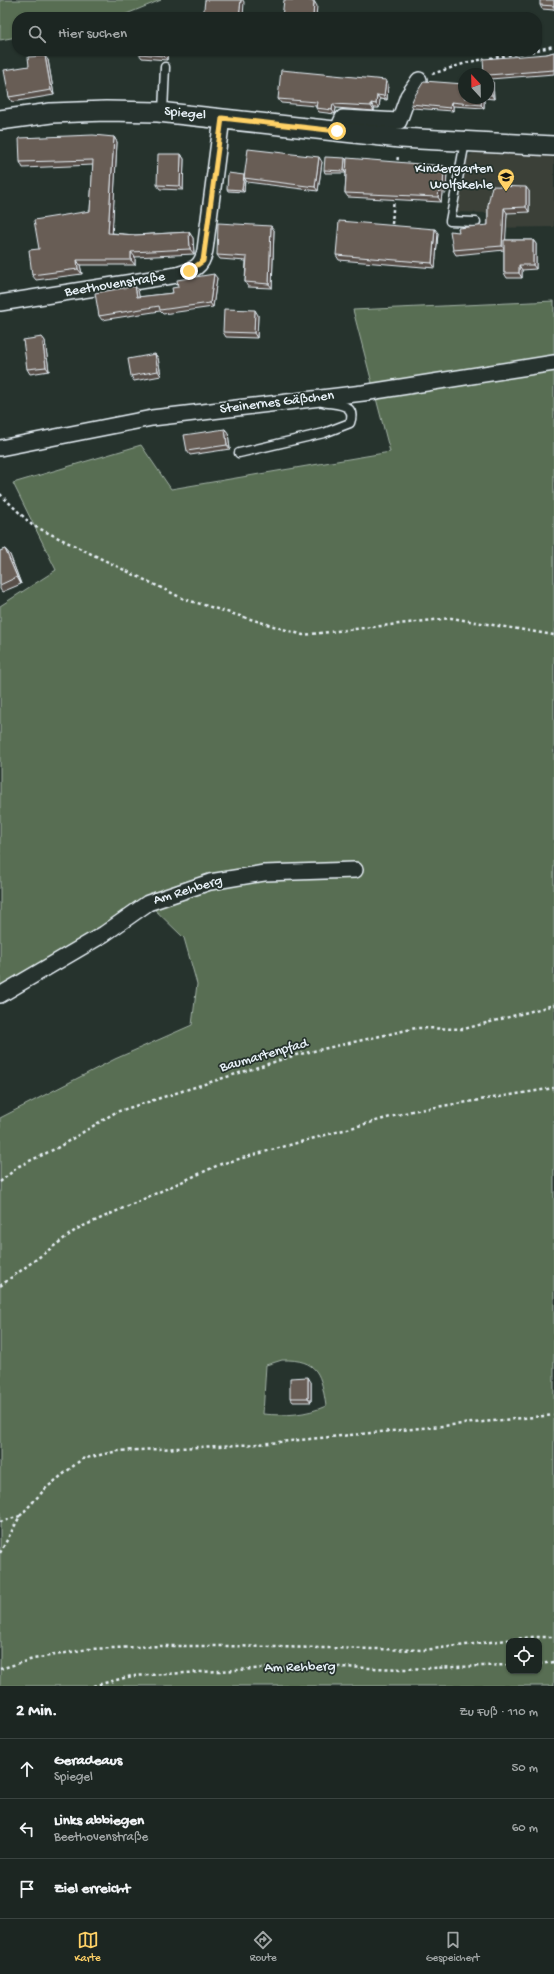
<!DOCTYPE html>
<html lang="de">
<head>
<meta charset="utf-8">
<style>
	body { margin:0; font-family:"Gochi Hand",sans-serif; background:#252e2a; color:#f1f3f6 }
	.controls { position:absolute; right:12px; bottom:12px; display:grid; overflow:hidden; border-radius:8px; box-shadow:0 1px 3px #0004 }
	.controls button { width:36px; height:36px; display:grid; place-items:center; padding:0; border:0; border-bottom:1px solid #3a4340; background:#1c2622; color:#f1f3f6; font:20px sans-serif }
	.compass { position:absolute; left:458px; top:68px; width:36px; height:36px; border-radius:50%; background:#1c2622; box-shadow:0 1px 3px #0004; rotate:338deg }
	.stop { position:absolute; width:12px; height:12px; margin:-9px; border:3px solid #ffd166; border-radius:50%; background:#fff }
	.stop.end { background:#ffd166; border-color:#fff; box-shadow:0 1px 4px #0008 }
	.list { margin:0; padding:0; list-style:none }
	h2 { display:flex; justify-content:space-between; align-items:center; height:52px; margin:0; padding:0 16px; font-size:17px }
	h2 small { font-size:13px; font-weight:400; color:#a0a5a5 }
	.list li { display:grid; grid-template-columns:26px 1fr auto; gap:12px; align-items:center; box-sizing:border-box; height:60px; padding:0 16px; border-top:1px solid #3a4340 }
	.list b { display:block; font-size:15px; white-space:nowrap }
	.list p { margin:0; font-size:13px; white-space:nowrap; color:#a0a5a5 }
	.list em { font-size:13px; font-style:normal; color:#a0a5a5 }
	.icon { flex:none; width:22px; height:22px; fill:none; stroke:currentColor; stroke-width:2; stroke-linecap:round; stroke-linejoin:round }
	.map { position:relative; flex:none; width:554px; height:1686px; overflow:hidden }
	.search { position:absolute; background:#1c2622; box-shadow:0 1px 3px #0004; left:12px; right:12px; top:12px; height:44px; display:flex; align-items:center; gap:10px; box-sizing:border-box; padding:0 14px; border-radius:16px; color:#a0a5a5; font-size:15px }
	.sheet { height:232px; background:#1c2622 }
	nav { display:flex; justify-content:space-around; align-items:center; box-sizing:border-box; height:56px; border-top:1px solid #3a4340; background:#1c2622; font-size:11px; color:#a0a5a5 }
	nav a { display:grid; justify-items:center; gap:2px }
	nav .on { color:#ffd166 }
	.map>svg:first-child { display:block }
	.built { fill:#3a4039 }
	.green { fill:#596e52; stroke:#a0b0a5; fill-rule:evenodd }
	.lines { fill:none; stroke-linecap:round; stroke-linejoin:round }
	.service-casing { stroke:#e8f1f8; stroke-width:11 }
	.minor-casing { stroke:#e8f1f8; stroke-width:18 }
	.tertiary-casing { stroke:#e8f1f8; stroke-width:22 }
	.path { stroke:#e8f1f8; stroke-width:2.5; stroke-dasharray:3 3; stroke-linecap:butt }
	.service { stroke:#26332d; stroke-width:8 }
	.minor { stroke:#26332d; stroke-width:15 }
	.tertiary { stroke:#26332d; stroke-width:19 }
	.wall { fill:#595049; stroke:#e8f1f8 }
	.shaded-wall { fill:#49413c; stroke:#e8f1f8 }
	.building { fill:#685d55; stroke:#e8f1f8 }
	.route { stroke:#ffd166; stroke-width:5 }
	.labels { text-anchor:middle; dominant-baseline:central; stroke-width:3.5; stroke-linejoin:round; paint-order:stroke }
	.street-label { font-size:14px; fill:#e8f1f8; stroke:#26332d }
	.poi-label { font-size:14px; fill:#e8f1f8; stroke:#26332d; text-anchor:end }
</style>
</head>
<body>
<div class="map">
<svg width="554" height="1686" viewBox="0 0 554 1686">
	<rect width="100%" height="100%" fill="#26332d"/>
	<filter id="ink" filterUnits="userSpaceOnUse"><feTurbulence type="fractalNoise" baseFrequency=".025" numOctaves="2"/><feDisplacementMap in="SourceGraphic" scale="8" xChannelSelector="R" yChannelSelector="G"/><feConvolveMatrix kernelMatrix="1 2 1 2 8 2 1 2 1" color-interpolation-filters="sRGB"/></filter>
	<g filter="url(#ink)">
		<!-- built -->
		<polygon class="built" points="475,152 554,155 554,227 486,228 487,213 456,212 462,172 468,156"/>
		<!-- green -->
		<g class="green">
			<polygon points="0,0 161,0 119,17 17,17 17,37 0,40"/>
			<path d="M 554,301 L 554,1686 L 0,1686 L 0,1118 L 115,1059 L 192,1025 L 197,984 L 184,938 L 148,903 L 0,995 L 0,606 L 56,570 L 13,483 L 141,445 L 171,489 L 390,452 L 353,310 ZM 282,1360 C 319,1359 321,1375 326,1406 C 306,1415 285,1416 263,1414 L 266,1365 ZM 509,1641 L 539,1641 L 539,1671 L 509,1671 Z"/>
		</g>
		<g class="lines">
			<!-- service casing -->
			<g class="service-casing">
				<g id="service">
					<polyline points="163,112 165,67"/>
					<polyline points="465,142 450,221 476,222"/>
					<path d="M 239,453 L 324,433 L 350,423 C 357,403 337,405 323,402"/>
				</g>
			</g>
			<!-- minor casing -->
			<g class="minor-casing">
				<g id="minor">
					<polyline points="337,131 343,118 399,121 408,96 419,80"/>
					<path d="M 0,303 L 177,275 C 193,270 202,268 205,250 L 222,118"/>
					<polyline points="0,448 152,418 363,393 554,363"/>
					<polyline points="0,995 104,934 148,903 210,882 264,873 355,870"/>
				</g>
			</g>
			<!-- tertiary casing -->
			<g class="tertiary-casing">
				<polyline id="tertiary" points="0,120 51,113 106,111 158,112 400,138 554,146"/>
			</g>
			<!-- path -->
			<g class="path">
				<polyline points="537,50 554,46"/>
				<polyline points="490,58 534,51"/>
				<polyline points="432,74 469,62 485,59"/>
				<polyline points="397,166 398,155"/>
				<polyline points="392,224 394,196"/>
				<polyline points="0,494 32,525 184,599 303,635 451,618 554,635"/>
				<polyline points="0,1182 19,1166 57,1148 116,1112 296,1055 416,1028 464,1029 554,1005"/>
				<polyline points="0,1286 77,1229 221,1164 412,1111 554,1088"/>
				<polyline points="0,1522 20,1516"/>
				<polyline points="0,1553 20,1516 45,1489 82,1459 118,1451 259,1444 554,1415"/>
				<polyline points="539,1664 554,1662"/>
				<polyline points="0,1669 33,1659 88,1649 160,1646 225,1646 424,1650 532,1637 554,1637"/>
				<polyline points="93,1686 132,1676 306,1666 404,1669 509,1665"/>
			</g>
			<!-- service -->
			<use href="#service" class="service"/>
			<!-- minor -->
			<use href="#minor" class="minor"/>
			<!-- tertiary -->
			<use href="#tertiary" class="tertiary"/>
		</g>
		<!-- wall -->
		<g class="wall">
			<polygon points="554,0 554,10 542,9 540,5"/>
			<polygon points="133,51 168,51 167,60 142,58 139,54 139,52"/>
			<polygon points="554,52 554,74 490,79 493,82 494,99 484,98 484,108 453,106 453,111 413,108 411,104 464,98 488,98 488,74 547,54"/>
			<polygon points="48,60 54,95 12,102 9,97"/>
			<polygon points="388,84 387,100 380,99 379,108 374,108 374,111 336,108 335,114 319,112 316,108 316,106 281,103 278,99"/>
			<polygon points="114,137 117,142 112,233 135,235 189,232 193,238 194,254 135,257 135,265 80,265 82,274 36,280 32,275 39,249 90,211 93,165 23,168 20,162"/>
			<polygon points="181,154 184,159 183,190 160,189 157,185"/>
			<polygon points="347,160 444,166 447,170 446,193 442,193 441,202 348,197 345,193 346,173 325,173 324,170"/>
			<polygon points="322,162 318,191 247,182 245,179 244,192 228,191 227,189 244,176"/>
			<polygon points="529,191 529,212 507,213 505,240 533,240 536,244 536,269 522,270 522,278 507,278 504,273 504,250 456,255 453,250 488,225 488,205"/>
			<polygon points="274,230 272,288 248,287 245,282 246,261 220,259 217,255"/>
			<polygon points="438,233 435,268 339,260 336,255"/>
			<polygon points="217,278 213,307 163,314 160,311 102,320 99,316 138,290 139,297 173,293 178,287"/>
			<polygon points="258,315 257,338 226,337 223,332"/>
			<polygon points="42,337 45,341 49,371 30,374 27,369"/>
			<polygon points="155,354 158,358 161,376 134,381 131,376"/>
			<polygon points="225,429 228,433 230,449 190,455 187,451"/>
			<polygon points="5,549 10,555 21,584 2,592 0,589 0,551"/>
			<polygon points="311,1382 311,1402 293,1402 290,1398"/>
		</g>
		<!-- shaded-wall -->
		<g class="shaded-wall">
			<polygon points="241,0 243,0 244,2 243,17 239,17"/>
			<polygon points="314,1 317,6 316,17 313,17"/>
			<polygon points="165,51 168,51 167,60 164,56"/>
			<polygon points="45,56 48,60 54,95 51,90"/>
			<polygon points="490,79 493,82 494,99 492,95"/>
			<polygon points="386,80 388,84 387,100 384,96"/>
			<polygon points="377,95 380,99 379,108 376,104"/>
			<polygon points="482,98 484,98 484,108 481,105"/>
			<polygon points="451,102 453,106 453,111 450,108"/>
			<polygon points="371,103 374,108 374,111 371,106"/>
			<polygon points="333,104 336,108 335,114 332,110"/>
			<polygon points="114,137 117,142 112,238 108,233"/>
			<polygon points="181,154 184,159 183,190 180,186"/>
			<polygon points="319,157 322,162 318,191 315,187"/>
			<polygon points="345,158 347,160 346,173 344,171"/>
			<polygon points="444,166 447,170 446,193 443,189"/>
			<polygon points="244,175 245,177 244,178 245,179 244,192 242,190"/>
			<polygon points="526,187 529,191 529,212 526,207"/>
			<polygon points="439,189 442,193 441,202 438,197"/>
			<polygon points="504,208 507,213 505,250 502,246"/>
			<polygon points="271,226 274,230 272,288 269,284"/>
			<polygon points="435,229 438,233 435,268 432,263"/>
			<polygon points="189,232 193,238 194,254 190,249"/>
			<polygon points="533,240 536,244 536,269 533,265"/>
			<polygon points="131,252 135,257 135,265 131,260"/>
			<polygon points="77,260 80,265 82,274 78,269"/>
			<polygon points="519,265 522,270 522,278 519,273"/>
			<polygon points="214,274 217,278 213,307 210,303"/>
			<polygon points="135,286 138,290 140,301 137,297"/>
			<polygon points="255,310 258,315 257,338 254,333"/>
			<polygon points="42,337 45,341 49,371 46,367"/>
			<polygon points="155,354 158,358 161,376 158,371"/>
			<polygon points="225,429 228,433 230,449 227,445"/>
			<polygon points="5,549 10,555 21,584 17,577"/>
			<polygon points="308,1377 311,1382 311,1402 308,1398"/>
		</g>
		<!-- building -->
		<g class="building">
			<polygon points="205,0 241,0 239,17 203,17"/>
			<polygon points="284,0 302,0 314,1 313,17 282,17"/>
			<polygon points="540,0 554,0 554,6 540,5"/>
			<polygon points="139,51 165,51 164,56 139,54"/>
			<polygon points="554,52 554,70 488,75 488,74 484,74 483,59 547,54"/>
			<polygon points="45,56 51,90 9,97 4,70 29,66 28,57"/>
			<polygon points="281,70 386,80 384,96 377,95 376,104 371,103 371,106 333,104 332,110 316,108 317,102 278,99"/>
			<polygon points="488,79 490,79 492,95 488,95"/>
			<polygon points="424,81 464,84 464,98 482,98 481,105 451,102 450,108 411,104 414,97"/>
			<polygon points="93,135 114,137 108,233 135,235 189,232 190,249 131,252 131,260 77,260 78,269 32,275 29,250 39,249 34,220 90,211 93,160 20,162 19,138"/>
			<polygon points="248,149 319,157 315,187 244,178"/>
			<polygon points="158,154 181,154 180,186 157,185"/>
			<polygon points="325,157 345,158 344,171 324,170"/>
			<polygon points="347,158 444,166 443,189 439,189 438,197 345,193"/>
			<polygon points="228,173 244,175 242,190 227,189"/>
			<polygon points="492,186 526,187 526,207 504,208 502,246 453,250 450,231 459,232 458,228 488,225 488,205"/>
			<polygon points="339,221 435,229 432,263 336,255"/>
			<polygon points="218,223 271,226 269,284 245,282 247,257 217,255"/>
			<polygon points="504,240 533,240 533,265 519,265 519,273 504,273"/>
			<polygon points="214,274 210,303 160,310 159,306 99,316 95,293 135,286 137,297 173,293 172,288 178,287 177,280"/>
			<polygon points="224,309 255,310 254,333 223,332"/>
			<polygon points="42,337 46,367 27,369 23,340"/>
			<polygon points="155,354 158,371 131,376 128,359"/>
			<polygon points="225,429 227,445 187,451 184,435"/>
			<polygon points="5,549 17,577 0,585 0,551"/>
			<polygon points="308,1377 308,1398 290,1398 290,1378"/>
		</g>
	</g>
	<g class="lines" filter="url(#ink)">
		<!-- route -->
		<polyline class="route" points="189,271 203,261 222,118 337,131"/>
	</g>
	<!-- icons -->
	<defs>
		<g id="school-pin" transform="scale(0.9)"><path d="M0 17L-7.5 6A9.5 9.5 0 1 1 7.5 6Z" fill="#ffd166" stroke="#26332d"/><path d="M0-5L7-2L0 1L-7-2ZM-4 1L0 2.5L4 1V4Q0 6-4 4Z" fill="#111"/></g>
	</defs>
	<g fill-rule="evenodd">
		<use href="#school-pin" x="506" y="177"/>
	</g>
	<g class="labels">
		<!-- street labels -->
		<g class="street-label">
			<text transform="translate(185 114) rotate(6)">Spiegel</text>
			<text transform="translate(115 285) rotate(-9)">Beethovenstraße</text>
			<text transform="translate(277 403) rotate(-7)">Steinernes Gäßchen</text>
			<text transform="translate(188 891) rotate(-17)">Am Rehberg</text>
			<text transform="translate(264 1056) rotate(-16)">Baumartenpfad</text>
			<text transform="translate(300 1668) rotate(-1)">Am Rehberg</text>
		</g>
		<!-- poi labels -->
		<g class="poi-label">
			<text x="493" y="169">Kindergarten<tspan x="493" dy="16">Wolfskehle</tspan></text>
		</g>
	</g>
</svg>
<div class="controls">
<button><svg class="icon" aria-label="locate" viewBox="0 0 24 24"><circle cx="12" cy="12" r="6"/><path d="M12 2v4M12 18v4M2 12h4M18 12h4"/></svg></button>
</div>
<svg class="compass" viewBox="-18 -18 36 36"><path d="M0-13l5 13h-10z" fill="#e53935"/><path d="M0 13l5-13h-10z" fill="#a0a5a5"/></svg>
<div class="stop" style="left:337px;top:131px"></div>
<div class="stop end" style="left:189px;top:271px"></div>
<div class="search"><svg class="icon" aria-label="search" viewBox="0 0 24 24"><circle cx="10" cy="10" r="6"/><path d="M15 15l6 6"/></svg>Hier suchen</div>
</div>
<section class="sheet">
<h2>2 Min.<small>Zu Fuß · 110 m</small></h2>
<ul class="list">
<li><svg class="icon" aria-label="ahead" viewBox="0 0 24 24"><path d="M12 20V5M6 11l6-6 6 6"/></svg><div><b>Geradeaus</b><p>Spiegel</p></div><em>50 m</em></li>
<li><svg class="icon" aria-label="left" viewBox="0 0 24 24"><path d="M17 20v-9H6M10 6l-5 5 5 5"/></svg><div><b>Links abbiegen</b><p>Beethovenstraße</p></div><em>60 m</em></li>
<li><svg class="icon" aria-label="arrive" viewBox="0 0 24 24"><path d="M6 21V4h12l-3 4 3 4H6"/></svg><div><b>Ziel erreicht</b></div></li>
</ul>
</section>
<nav>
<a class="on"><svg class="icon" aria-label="map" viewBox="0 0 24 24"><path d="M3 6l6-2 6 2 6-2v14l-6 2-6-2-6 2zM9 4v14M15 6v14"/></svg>Karte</a>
<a><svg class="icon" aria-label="directions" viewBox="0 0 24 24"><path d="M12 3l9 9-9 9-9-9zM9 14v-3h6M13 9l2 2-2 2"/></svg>Route</a>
<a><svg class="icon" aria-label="saved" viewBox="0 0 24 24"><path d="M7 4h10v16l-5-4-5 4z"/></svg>Gespeichert</a>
</nav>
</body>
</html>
